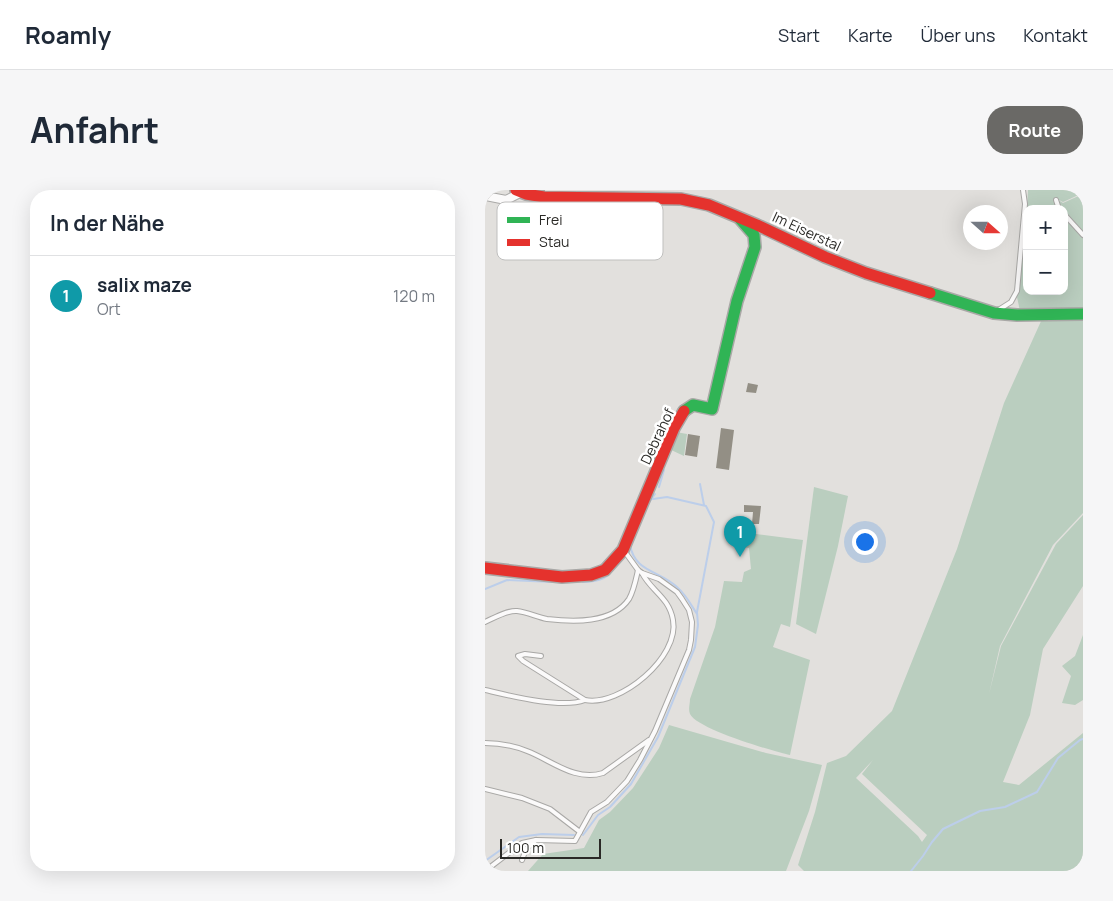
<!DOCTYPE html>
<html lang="de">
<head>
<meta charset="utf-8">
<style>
	body { margin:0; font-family:Manrope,sans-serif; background:#f6f6f7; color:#1f2937 }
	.controls { position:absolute; right:15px; top:15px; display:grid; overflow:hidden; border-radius:10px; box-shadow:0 5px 20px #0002 }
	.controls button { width:45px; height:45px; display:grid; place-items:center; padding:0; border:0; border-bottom:1px solid #e0e1e3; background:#fff; color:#1f2937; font:25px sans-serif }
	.compass { position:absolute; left:478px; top:15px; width:45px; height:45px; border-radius:50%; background:#fff; box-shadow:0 5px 20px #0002; rotate:111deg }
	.scale { position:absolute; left:15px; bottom:12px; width:101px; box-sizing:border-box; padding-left:5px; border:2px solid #2a2926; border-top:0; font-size:14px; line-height:18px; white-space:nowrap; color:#2a2926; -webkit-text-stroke:4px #fff; paint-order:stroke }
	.you { position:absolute; left:379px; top:351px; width:18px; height:18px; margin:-12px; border:4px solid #fff; border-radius:50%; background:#1a73e8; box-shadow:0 0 0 8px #1a73e833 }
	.badge { display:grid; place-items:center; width:32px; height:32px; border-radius:50%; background:#6a6966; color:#fff; font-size:16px; font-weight:700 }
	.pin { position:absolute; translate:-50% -41px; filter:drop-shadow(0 1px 2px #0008) }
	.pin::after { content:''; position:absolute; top:26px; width:18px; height:15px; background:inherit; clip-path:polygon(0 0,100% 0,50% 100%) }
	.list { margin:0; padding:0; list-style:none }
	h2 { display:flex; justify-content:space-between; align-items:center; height:65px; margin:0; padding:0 20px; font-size:21px }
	h2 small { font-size:16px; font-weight:400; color:#747a83 }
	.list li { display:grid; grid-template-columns:32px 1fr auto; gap:15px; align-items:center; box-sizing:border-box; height:80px; padding:0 20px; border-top:1px solid #e0e1e3 }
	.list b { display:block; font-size:19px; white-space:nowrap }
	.list p { margin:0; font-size:16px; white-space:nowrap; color:#747a83 }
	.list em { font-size:16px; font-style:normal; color:#747a83 }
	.map { position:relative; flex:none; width:598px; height:681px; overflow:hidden; border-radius:20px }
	header { display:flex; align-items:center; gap:30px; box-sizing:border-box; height:70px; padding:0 25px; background:#fff; border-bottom:1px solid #e0e1e3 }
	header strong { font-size:24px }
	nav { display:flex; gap:28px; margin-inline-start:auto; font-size:18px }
	.intro { display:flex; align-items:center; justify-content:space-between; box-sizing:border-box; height:120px; padding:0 30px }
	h1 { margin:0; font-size:35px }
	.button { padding:12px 22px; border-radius:20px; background:#6a6966; color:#fff; font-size:18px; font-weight:700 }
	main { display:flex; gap:30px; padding:0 30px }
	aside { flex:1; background:#fff; border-radius:20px; box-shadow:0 5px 20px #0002 }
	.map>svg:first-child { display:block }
	.green { fill:#bacebf; fill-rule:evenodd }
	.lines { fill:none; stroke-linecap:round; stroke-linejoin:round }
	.stream { stroke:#bcceea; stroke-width:2 }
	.building { fill:#938f85 }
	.lane-casing { stroke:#a9a8a6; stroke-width:6 }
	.street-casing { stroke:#a9a8a6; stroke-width:10 }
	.fast-casing { stroke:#a9a8a6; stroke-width:14 }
	.jam-casing { stroke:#a9a8a6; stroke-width:14 }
	.lane { stroke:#fbfafa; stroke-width:4 }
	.street { stroke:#fbfafa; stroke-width:8 }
	.fast { stroke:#30b455; stroke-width:11 }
	.jam { stroke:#e5322d; stroke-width:11 }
	.labels { text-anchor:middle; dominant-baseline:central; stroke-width:5; stroke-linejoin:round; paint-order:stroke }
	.street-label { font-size:14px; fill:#2a2926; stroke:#fff }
	.key { fill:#fff; stroke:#bfbfbe; stroke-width:1 }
	.key-label { font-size:14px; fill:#2a2926 }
</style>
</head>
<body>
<header>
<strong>Roamly</strong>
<nav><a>Start</a><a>Karte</a><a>Über uns</a><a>Kontakt</a></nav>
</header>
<div class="intro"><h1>Anfahrt</h1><a class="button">Route</a></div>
<main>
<aside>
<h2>In der Nähe<small></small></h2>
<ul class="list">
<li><span class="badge" style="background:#0f9aa8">1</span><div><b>salix maze</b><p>Ort</p></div><em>120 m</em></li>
</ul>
</aside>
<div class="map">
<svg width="598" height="681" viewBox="0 0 598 681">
	<rect width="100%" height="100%" fill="#e2e0dd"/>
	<!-- green -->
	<g class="green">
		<polygon points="543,0 598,0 598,3 578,12 570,8 578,13 598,4 598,120 535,121 532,107 542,23 542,101 579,101 579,19 542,19"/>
		<path d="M 598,128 L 598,323 L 568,355 L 515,456 L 504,504 L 516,456 L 571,354 L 598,325 L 598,396 L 558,459 L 545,525 L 518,592 L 534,595 L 598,543 L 598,681 L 319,681 L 313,675 L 330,622 L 342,573 L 361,566 L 407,521 L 472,359 L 519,213 L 557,129 ZM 388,570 L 377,584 L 442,645 L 437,652 L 433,646 L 371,588 Z"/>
		<polygon points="191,242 202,244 199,266 184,259"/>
		<polygon points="329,297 363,306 353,356 331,444 311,434"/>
		<path d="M 255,342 L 318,350 L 305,437 L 296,434 L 288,457 L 325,470 L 305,565 C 287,561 212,539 205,524 C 203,519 205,514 205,509 L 230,437 L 239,391 L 257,392 L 259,382 L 266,379 L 264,358 L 255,357 L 254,353 Z"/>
		<polygon points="598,445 598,510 590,515 577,513 586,486 577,476 590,466"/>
		<polygon points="184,535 281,563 337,575 324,621 301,681 43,681 58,664 99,658 114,630 125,622 148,598 174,558"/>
	</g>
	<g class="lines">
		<!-- stream -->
		<g class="stream">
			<polyline points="215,294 219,315"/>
			<polyline points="174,297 179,280"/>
			<polyline points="163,314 170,304"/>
			<path d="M 145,355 C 150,383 175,380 193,398 C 201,405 206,415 212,424"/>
			<path d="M 98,392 C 108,392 119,391 125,383"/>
			<polyline points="0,399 22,390 68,392"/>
			<polyline points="98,645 113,625 125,617 146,594 173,547 210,457 213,435 212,422 229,332 221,316 182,307 168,309"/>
			<polyline points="0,671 34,647 57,644 89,645"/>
			<polyline points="426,681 438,666 447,652 458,639 495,621 520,617 552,602 573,568 595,550 598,549"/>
		</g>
	</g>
	<!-- building -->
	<g class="building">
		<polygon points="263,193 273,195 271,203 261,202"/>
		<polygon points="236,238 249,240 244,280 231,278"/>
		<polygon points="203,244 215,246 212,267 200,265"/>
		<polygon points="259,315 276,316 274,334 267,334 268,322 259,322"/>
	</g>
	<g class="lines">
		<!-- lane casing -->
		<g class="lane-casing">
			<g id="lane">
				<polyline points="571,10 574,19"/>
				<polyline points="579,24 598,45"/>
				<polyline points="515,119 526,112 532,101 540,14 538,0"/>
				<path d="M 0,432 C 9,428 22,420 32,421 C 42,422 52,427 62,429 C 88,432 127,434 144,409 C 149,400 151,389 153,380"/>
				<path d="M 56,466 L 40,464 L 33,466 L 38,471 L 100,510 C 135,517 195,467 188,430 C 184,407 166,401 157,383"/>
				<path d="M 0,500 C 26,506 76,519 100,510"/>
				<path d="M 0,553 C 15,553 27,555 42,561 C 66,570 90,592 118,583 L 164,550"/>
				<polyline points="0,599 37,608 65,619 95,642"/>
				<polyline points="37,670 41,659 51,650"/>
				<polyline points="4,678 37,653 51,650 90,651 106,622 122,612 142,591 155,570 170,541 204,460 206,450 207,432 204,420 197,409 192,402 174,389 157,383 153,380 140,362"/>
			</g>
		</g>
		<!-- street casing -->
		<g class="street-casing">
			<polyline id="street" points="0,6 21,10 35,3"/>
		</g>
		<!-- fast casing -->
		<g class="fast-casing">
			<g id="fast">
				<polyline points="445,103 509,123 532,125 598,124"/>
				<polyline points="199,221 208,215 227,219 252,111 270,57 269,45 255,29"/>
			</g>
		</g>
		<!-- jam casing -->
		<g class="jam-casing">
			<g id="jam">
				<polyline points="31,0 41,4 59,7 196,9 224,15 272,35 340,67 381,83 445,103"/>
				<polyline points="0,378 77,387 106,385 120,380 138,360 189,238 199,221"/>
			</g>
		</g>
		<!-- lane -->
		<use href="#lane" class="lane"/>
		<!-- street -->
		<use href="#street" class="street"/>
		<!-- fast -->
		<use href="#fast" class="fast"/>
		<!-- jam -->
		<use href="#jam" class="jam"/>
	</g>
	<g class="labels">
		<!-- street labels -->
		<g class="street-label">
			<text transform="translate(322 41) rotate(25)">Im Eiserstal</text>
			<text transform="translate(172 246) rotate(-65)">Debrahof</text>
		</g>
	</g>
	<!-- legend -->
	<rect x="12" y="12" width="166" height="58" rx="8" class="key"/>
	<rect x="22" y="27" width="23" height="6" fill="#30b455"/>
	<rect x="22" y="49" width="23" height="7" fill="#e5322d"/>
	<g class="key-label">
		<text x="54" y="35">Frei</text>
		<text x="54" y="57">Stau</text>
	</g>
</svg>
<div class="controls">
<button>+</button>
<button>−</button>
</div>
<svg class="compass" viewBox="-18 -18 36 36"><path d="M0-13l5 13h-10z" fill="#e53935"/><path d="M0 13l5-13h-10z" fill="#747a83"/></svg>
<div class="scale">100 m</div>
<div class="you"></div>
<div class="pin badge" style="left:255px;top:367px;background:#0f9aa8">1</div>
</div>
</main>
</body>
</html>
